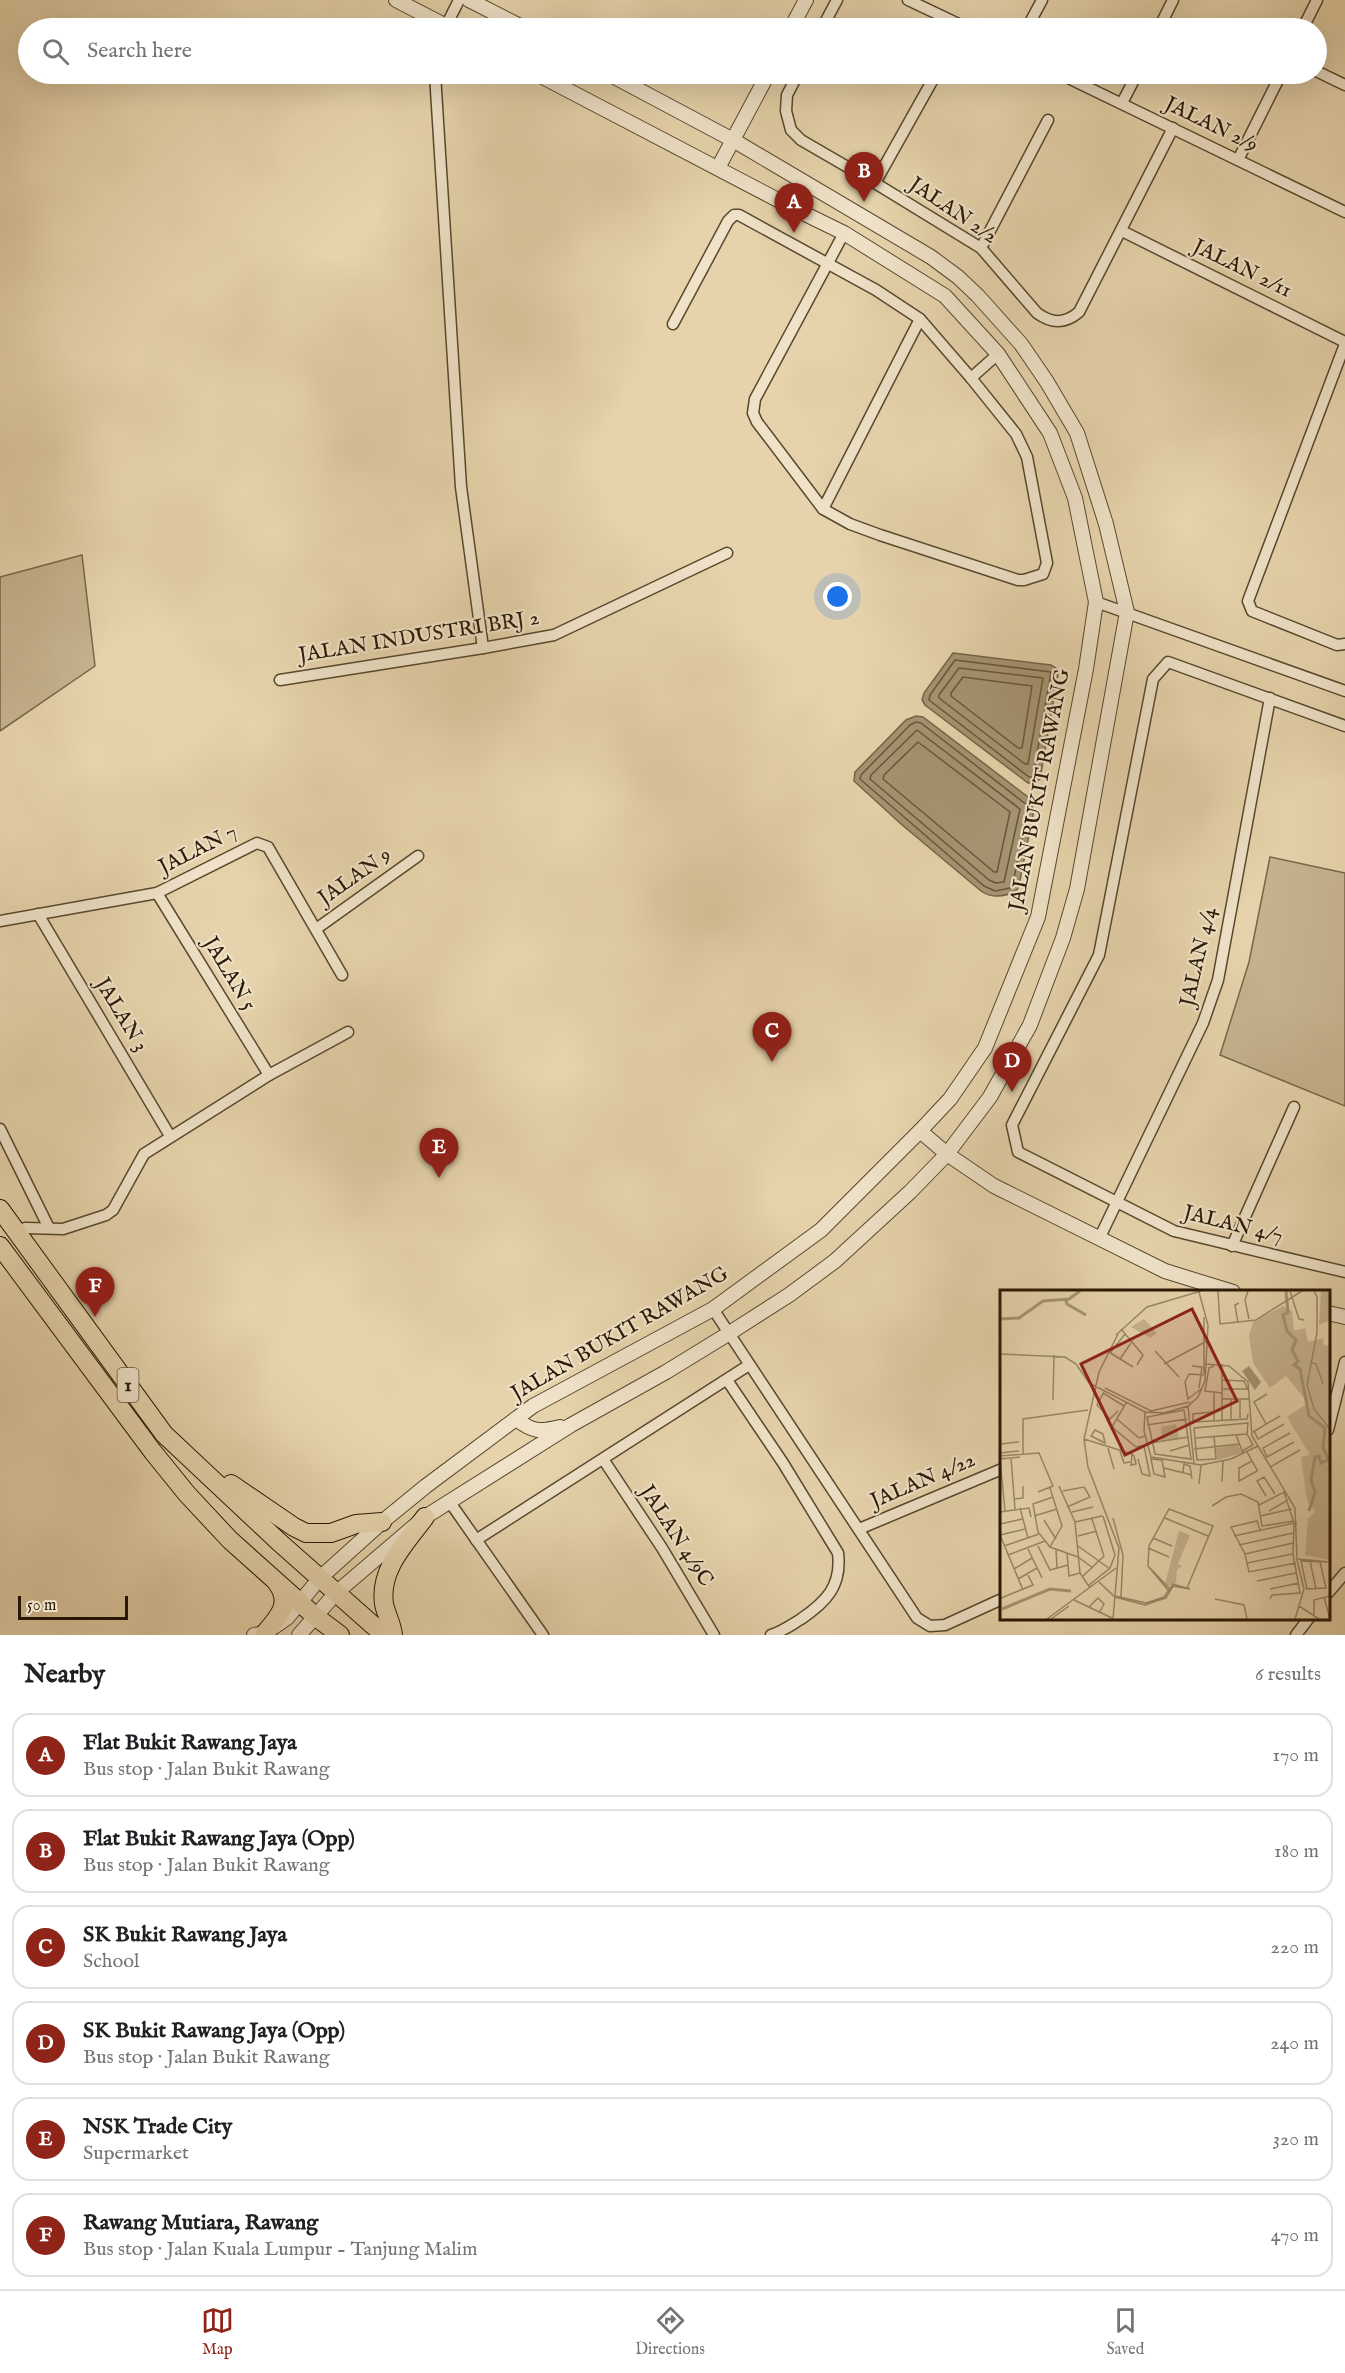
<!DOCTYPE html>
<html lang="en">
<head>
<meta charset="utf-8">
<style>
	body { margin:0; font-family:"IM FELL English",serif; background:#f2f2f2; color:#202124 }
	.scale { position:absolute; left:18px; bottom:15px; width:110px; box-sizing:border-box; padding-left:6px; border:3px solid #291904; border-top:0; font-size:16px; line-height:21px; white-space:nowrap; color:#291904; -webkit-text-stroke:4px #efe2c8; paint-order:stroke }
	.you { position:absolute; left:838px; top:597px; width:21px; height:21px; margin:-15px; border:4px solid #fff; border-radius:50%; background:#1a73e8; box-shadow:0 0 0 9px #1a73e833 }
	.badge { display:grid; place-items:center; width:39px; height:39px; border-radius:50%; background:#8f2418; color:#fff; font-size:20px; font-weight:700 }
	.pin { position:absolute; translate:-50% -50px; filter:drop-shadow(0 2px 3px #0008) }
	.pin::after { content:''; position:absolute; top:32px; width:21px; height:18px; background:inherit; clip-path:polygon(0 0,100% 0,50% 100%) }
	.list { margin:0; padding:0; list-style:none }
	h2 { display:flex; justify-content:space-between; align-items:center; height:78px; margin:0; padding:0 24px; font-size:26px }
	h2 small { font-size:20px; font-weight:400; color:#757577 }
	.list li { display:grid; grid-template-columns:39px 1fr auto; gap:18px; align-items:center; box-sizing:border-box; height:84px; margin:0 12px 12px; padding:0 12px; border:2px solid #e0e0e0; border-radius:18px }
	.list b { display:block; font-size:22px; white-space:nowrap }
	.list p { margin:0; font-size:20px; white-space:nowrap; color:#757577 }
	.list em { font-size:20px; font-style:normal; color:#757577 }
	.icon { flex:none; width:33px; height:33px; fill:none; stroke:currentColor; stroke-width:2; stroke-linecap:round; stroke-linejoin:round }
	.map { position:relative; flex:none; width:1345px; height:1635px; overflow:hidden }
	.search { position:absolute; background:#fff; box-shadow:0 6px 24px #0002; left:18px; right:18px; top:18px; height:66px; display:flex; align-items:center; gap:15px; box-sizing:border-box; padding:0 21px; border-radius:33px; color:#757577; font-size:22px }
	.sheet { height:654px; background:#fff }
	nav { display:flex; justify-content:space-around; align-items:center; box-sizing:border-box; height:84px; border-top:2px solid #e0e0e0; background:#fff; font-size:16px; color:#757577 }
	nav a { display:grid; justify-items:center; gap:3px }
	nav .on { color:#8f2418 }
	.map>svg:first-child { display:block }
	.green { fill:#c6b38f; stroke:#78664a; stroke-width:1.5 }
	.water { fill:#a69472; stroke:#746346; stroke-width:1.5 }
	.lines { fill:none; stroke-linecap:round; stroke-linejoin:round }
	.shore { stroke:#68563b; stroke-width:1.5 }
	.minor-casing { stroke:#58482e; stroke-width:13 }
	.tertiary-casing { stroke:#58482e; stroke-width:16 }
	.primary-casing { stroke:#291904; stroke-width:20 }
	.minor { stroke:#efe2c8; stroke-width:10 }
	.tertiary { stroke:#efe2c8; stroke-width:14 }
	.primary { stroke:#e6d3ab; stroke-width:18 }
	.labels { text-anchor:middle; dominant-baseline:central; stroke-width:4.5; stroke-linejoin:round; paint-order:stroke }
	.shield { fill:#efe2c8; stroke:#64553f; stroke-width:1.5 }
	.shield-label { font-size:20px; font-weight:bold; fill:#291904 }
	.street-label { font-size:21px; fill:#291904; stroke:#efe2c8 }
	.inset-river { fill:none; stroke:#a69472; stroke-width:3 }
	.inset-road { fill:none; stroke:#9a8968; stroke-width:1.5 }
	.view { fill:#8f2418; fill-opacity:0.15; stroke:#8f2418; stroke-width:3 }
	.inset-edge { fill:none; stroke:#291904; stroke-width:3 }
</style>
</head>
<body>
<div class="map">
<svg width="1345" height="1635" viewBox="0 0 1345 1635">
	<rect width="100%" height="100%" fill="#e6d3ab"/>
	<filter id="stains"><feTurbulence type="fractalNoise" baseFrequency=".00333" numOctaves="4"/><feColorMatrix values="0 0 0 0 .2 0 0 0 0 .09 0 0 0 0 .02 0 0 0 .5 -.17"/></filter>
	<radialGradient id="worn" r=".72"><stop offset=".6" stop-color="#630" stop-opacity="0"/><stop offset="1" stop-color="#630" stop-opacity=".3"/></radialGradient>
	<!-- green -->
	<g class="green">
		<polygon points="82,555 95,666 0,731 0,577"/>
		<polygon points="1270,857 1345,873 1345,1106 1220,1055 1249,962"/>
	</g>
	<!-- water -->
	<g class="water">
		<polygon points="953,653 1051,665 1056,668 1058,674 1040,779 1035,783 1028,783 925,705 922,700 924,693"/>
		<path d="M 916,716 L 923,717 L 1028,797 L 1034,810 L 1019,885 L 1017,890 C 1005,897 993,899 981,891 L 901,824 L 854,781 L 855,772 L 906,720 Z"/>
	</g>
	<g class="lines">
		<!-- shore -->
		<g class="shore">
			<polygon points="955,660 1051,672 1033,777 1029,777 929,700 930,695"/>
			<polygon points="959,668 1043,678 1028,764 1025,764 939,698 939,695"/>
			<polygon points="963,677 1032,686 1022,748 1018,748 951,696 951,693"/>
			<polygon points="916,722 921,723 1027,805 1028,811 1013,883 1010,888 995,891 984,886 860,779 861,775 910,725"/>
			<polygon points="917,730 1020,809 1004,882 996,883 989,880 870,779 871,775"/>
			<polygon points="918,742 1010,812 997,872 994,872 883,779 884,775"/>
		</g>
		<!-- minor casing -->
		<g class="minor-casing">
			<g id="minor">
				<polyline points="908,0 967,28"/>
				<polyline points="445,28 459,0"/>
				<polyline points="822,28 837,0"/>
				<polyline points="1027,28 1042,0"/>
				<polyline points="1159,28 1173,0"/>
				<polyline points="1303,28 1317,0"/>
				<polyline points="1316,71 1345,85"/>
				<polyline points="435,74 461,487 483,648"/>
				<path d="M 798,74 L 787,95 L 786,111 L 791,130 L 801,140 L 875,183 L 981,248 L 1037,313 C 1052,324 1065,324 1079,312 L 1173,128"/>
				<polyline points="1060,74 1345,212"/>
				<polyline points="1122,103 1137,74"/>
				<polyline points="1238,160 1281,74"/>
				<polyline points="875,183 936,74"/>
				<polyline points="1122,231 1345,342"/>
				<polyline points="844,233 755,399 753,413 757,422 823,509 850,524 880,535 1018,580 1024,580 1043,574 1047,563 1027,457 1016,434 971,378 998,354"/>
				<polyline points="981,248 1048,120"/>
				<polyline points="673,324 728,221 734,215 739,215 876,290 920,319 971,378"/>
				<polyline points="1345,344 1248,601 1252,611 1337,645 1345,644"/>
				<polyline points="823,509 920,319"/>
				<polyline points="1096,602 1345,691"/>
				<polyline points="280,680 483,648 554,635 727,553"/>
				<polyline points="1345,726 1168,662 1153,679 1099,955 1012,1125 1018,1152 1174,1231 1345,1272"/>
				<polyline points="157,893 269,1075"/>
				<polyline points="38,914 170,1136"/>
				<polyline points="0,921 157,893 257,843 268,847 342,975"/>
				<polyline points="316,929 418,856"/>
				<polyline points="0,1129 49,1228"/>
				<polyline points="25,1228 63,1229 106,1215 113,1210 144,1154 269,1075 348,1032"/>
				<polyline points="1099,1239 1203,1023 1218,980 1270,698"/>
				<polyline points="1232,1246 1294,1107"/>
				<polyline points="713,1309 917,1618 930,1626 945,1625 1002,1599"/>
				<path d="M 727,1380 L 783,1463 L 838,1553 C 842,1586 826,1602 801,1619 C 791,1625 783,1631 771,1635"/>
				<polyline points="1328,1430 1345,1362"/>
				<polyline points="603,1459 662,1548 714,1635"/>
				<polyline points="449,1501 543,1635"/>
				<polyline points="859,1529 1002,1469"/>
				<polyline points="476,1540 749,1365"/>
				<polyline points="1328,1593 1345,1573"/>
				<polyline points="1296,1635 1309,1618"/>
			</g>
		</g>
		<!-- tertiary casing -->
		<g class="tertiary-casing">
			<g id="tertiary">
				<polyline points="396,0 450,28"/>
				<polyline points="469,0 524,28"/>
				<polyline points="791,28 806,0"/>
				<polyline points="718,168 768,74"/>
				<polyline points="920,1131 947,1154 994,1186 1165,1271 1233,1292"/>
				<polyline points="1328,1313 1345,1317"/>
				<path d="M 516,1419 C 533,1432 539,1432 560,1427"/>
				<polyline points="254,1635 265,1633 287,1618 320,1578 382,1522 426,1486 533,1406 713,1309 821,1230 920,1131 950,1099 985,1048 1038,917 1086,669 1096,602 1075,498 1050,433 998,354 945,296 844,233 799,211 537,74"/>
				<polyline points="299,1635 336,1593 425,1517 571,1425 666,1372 728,1334 789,1295 835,1261 910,1192 947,1154 990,1097 1030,1025 1063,938 1077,889 1127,612 1106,524 1077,433 1047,382 1021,344 978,296 958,277 931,257 733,140 609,74"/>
			</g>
		</g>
		<!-- primary casing -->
		<g class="primary-casing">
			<g id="primary">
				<polyline points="0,1209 164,1434 279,1542 384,1635"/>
				<polyline points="0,1246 153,1452 187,1494 230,1540 316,1617 340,1635"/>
				<polyline points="231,1484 294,1527 306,1533 331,1533 356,1524 382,1522"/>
				<path d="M 265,1633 C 279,1617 292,1603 277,1583"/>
				<path d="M 393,1635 C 392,1624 386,1614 384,1604 C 379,1569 406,1543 425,1517"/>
			</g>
		</g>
		<!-- minor -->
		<use href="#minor" class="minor"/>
		<!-- tertiary -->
		<use href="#tertiary" class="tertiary"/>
		<!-- primary -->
		<use href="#primary" class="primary"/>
	</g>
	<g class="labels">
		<!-- shield labels -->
		<rect class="shield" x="117.5" y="1368" width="21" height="34" rx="4.5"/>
		<g class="shield-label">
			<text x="128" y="1385">1</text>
		</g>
		<!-- street labels -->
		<g class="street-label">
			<text transform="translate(1211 125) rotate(26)">JALAN 2/9</text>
			<text transform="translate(953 211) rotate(34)">JALAN 2/2</text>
			<text transform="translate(1242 269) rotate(26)">JALAN 2/11</text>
			<text transform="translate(419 637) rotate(-9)">JALAN INDUSTRI BRJ 2</text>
			<text transform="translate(1040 790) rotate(-79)">JALAN BUKIT RAWANG</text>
			<text transform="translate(198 850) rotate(-27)">JALAN 7</text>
			<text transform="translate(355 877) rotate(-35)">JALAN 9</text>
			<text transform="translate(1199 957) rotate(-77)">JALAN 4/4</text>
			<text transform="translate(229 974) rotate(59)">JALAN 5</text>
			<text transform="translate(121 1015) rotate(59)">JALAN 3</text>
			<text transform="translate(1233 1225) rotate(14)">JALAN 4/7</text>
			<text transform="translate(620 1334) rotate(-30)">JALAN BUKIT RAWANG</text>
			<text transform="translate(923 1481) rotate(-23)">JALAN 4/22</text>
			<text transform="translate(676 1536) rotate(57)">JALAN 4/9C</text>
		</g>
	</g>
	<!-- overview -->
	<g transform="translate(1000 1290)">
		<rect width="330" height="330" fill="#e6d3ab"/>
		<path d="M 321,1 L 330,1 L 330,30 L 319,35 ZM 283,16 L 292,21 L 294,41 L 305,38 L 308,52 L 324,48 L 323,54 L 330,57 L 330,270 L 305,265 L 308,229 L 315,222 L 307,210 L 301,167 L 310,165 L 287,127 L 308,113 L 286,86 L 270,98 L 253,73 L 249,45 L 253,32 ZM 144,29 L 157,43 L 150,48 L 131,37 ZM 176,134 L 179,148 L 162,151 L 161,137 ZM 238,155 L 242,163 L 217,170 L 216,158 ZM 179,241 L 190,245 L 178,274 L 182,276 L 177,280 L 176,293 L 168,296 L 165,294 Z" fill="#c6b38f"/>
		<path d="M 249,76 L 261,92 L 255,100 L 242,81 Z" fill="#a69472"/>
		<path class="inset-river" d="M 286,1 L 288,22 L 283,25 L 287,41 L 296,50 L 292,60 L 298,71 L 294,75 L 300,79 L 309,126 L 325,138 L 323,158 L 329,169 L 321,173 L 319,166 L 315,167 L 311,190 L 315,202 L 309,221M 65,8 L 67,14 L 86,25M 0,29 L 19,28 L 43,11 L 69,9 L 80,1M 2,319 L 50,299 L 71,301"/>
		<path class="inset-road" d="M 218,1 L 220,34 L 256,30 L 302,1M 248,1 L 245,10 L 249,29M 290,1 L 299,29 L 304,30M 314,1 L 317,7 L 317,43 L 307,95 L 314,119 L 330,139M 204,27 L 204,84M 238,33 L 235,15 L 239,13M 121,39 L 143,65 L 137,75M 116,45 L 147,17 L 201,1M 155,61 L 179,87M 109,62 L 133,77M 110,63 L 125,44M 0,64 L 65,67 L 76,74 L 89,93 L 145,122 L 164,123 L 188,116 L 198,107 L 205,91 L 208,35 L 199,2M 120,69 L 131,53M 310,72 L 316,74 L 323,94M 164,74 L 207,51M 206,74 L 229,76 L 248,92 L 252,146 L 295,218 L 297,270 L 304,299 L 295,329M 222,74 L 222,131M 192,76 L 202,77 L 199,98M 214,76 L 209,78 L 205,101 L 222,103M 222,90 L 244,91 L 248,100M 105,98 L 151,121 L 190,112M 201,99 L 188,109 L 185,92 L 189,84 L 204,85M 223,99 L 248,99M 105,100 L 97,115 L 110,129 L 118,121M 103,103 L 124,116M 222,109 L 250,109M 53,110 L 54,65M 126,113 L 112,137 L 136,157 L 147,155M 188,116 L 194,174M 184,120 L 191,169 L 155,164 L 147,127 ZM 145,122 L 144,141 L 151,167 L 201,175 L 231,169 L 258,156M 213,122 L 193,124 L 193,132 L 247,129 L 248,124M 240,128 L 240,109M 117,129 L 139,148 L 145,146M 231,130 L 231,109M 214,132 L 214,103M 266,134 L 254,112 L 267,104M 147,135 L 187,129M 95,140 L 103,144 L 105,153 L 91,146 ZM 254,141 L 258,149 L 284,134M 253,142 L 280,126M 236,145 L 243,163M 214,146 L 216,169M 195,148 L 247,144M 84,149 L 132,164M 150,153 L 189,147M 0,154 L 19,152M 108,158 L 114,179M 194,159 L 240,154M 120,161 L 124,173 L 130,172M 170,161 L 189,155M 242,161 L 253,155 L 247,144 L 248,132M 247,162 L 257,180 L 257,181 L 239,191 L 239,178 L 252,171M 0,163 L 19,161M 132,164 L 134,166 L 136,174 L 131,175 ZM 23,165 L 23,129 L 88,120M 0,166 L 39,163 L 53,196 L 38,202M 267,167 L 263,158 L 290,143M 267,167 L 294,152M 11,168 L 15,219M 0,169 L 5,221M 0,169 L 20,167M 138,169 L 142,184 L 150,186 L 144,156M 151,169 L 162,170 L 165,187 L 154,184 L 151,169 L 151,167M 216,169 L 197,170 L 194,138 L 248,133M 270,177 L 300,160M 164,178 L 192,185M 183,182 L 184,174 L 190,176 L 192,189M 222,192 L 223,171M 199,194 L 201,175M 59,196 L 75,232 L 80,283 L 90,298M 50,198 L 62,236 L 50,257M 63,201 L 84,197 L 90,207 L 67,217M 266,206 L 257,191 L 264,187 L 275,204M 53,207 L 33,214 L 38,242 L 50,257 L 78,267 L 93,278M 14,209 L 23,208 L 23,196M 259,215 L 284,202 L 294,233M 212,216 L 226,207 L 241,204 L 258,212 L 262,236 L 294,231M 20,218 L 28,248M 269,221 L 288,210M 0,222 L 29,218 L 31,227M 72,222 L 93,217M 34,226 L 57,219M 260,226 L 292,219M 113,228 L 123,265 L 121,307M 165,228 L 208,246M 44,230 L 56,249M 75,232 L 102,226M 0,234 L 22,229M 297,234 L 294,234 L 293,264 L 300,303M 260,240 L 257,231 L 231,237 L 245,264 L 249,282 L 296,273M 0,245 L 23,300M 0,245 L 25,239M 78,246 L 97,241M 234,246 L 294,233M 153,248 L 172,256M 239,255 L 293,243M 4,256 L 39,244M 38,256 L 50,280 L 68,275M 78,256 L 110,279M 148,258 L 169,267M 28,259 L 42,288M 56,260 L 57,278M 67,263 L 69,286 L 80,283M 245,264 L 293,253M 8,265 L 45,251M 297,269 L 330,272M 310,271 L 316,299M 247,273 L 292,264M 148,276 L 149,256 L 169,219 L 213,236 L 187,298M 14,279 L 32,268M 82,287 L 104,266 L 92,229M 18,289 L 37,278M 257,291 L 296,283M 99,292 L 115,307 L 145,315 L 166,308 L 173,296 L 190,299 L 173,294 L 164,307 L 146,313 L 115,306M 88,296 L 110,278 L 115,265 L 103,226M 270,299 L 299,293M 306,299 L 326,298 L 320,272M 307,299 L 301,271 L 325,272M 168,300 L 148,276 L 169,298M 0,303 L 0,329M 324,307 L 330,329M 1,308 L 33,295 L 27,283M 215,309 L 244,315 L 247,329M 270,309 L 272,305 L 301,303M 74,310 L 112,328M 299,316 L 319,329M 89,317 L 98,308 L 104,314 L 99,323M 314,326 L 314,310 L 330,306M 47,329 L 116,278M 51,329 L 69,316M 113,329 L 119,258 L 88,177 L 84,149 L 99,82 L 118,44"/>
		<path class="view" d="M 192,19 L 237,111 L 125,165 L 81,74 Z"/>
		<rect width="330" height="330" class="inset-edge"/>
	</g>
	<rect width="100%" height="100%" filter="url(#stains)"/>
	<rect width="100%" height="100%" fill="url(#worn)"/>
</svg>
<div class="scale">50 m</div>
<div class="you"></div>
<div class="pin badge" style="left:794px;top:233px">A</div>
<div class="pin badge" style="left:864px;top:202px">B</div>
<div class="pin badge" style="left:772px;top:1062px">C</div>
<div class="pin badge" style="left:1012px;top:1092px">D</div>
<div class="pin badge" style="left:439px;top:1178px">E</div>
<div class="pin badge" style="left:95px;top:1317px">F</div>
<div class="search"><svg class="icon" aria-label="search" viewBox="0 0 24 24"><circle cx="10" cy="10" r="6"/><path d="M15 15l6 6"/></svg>Search here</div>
</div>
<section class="sheet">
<h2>Nearby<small>6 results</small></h2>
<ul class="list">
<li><span class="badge">A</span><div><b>Flat Bukit Rawang Jaya</b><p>Bus stop · Jalan Bukit Rawang</p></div><em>170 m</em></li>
<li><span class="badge">B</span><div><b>Flat Bukit Rawang Jaya (Opp)</b><p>Bus stop · Jalan Bukit Rawang</p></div><em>180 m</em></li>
<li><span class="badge">C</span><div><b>SK Bukit Rawang Jaya</b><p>School</p></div><em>220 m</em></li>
<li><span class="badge">D</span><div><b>SK Bukit Rawang Jaya (Opp)</b><p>Bus stop · Jalan Bukit Rawang</p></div><em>240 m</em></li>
<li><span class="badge">E</span><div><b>NSK Trade City</b><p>Supermarket</p></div><em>320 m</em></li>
<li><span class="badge">F</span><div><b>Rawang Mutiara, Rawang</b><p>Bus stop · Jalan Kuala Lumpur - Tanjung Malim</p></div><em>470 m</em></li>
</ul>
</section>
<nav>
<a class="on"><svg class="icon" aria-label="map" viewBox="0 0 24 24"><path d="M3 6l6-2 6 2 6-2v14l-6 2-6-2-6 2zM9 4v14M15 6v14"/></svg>Map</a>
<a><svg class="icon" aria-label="directions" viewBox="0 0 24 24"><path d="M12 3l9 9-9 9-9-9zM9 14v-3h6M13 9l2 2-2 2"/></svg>Directions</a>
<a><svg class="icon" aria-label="saved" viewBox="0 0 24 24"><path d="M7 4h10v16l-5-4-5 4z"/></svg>Saved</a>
</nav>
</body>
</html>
